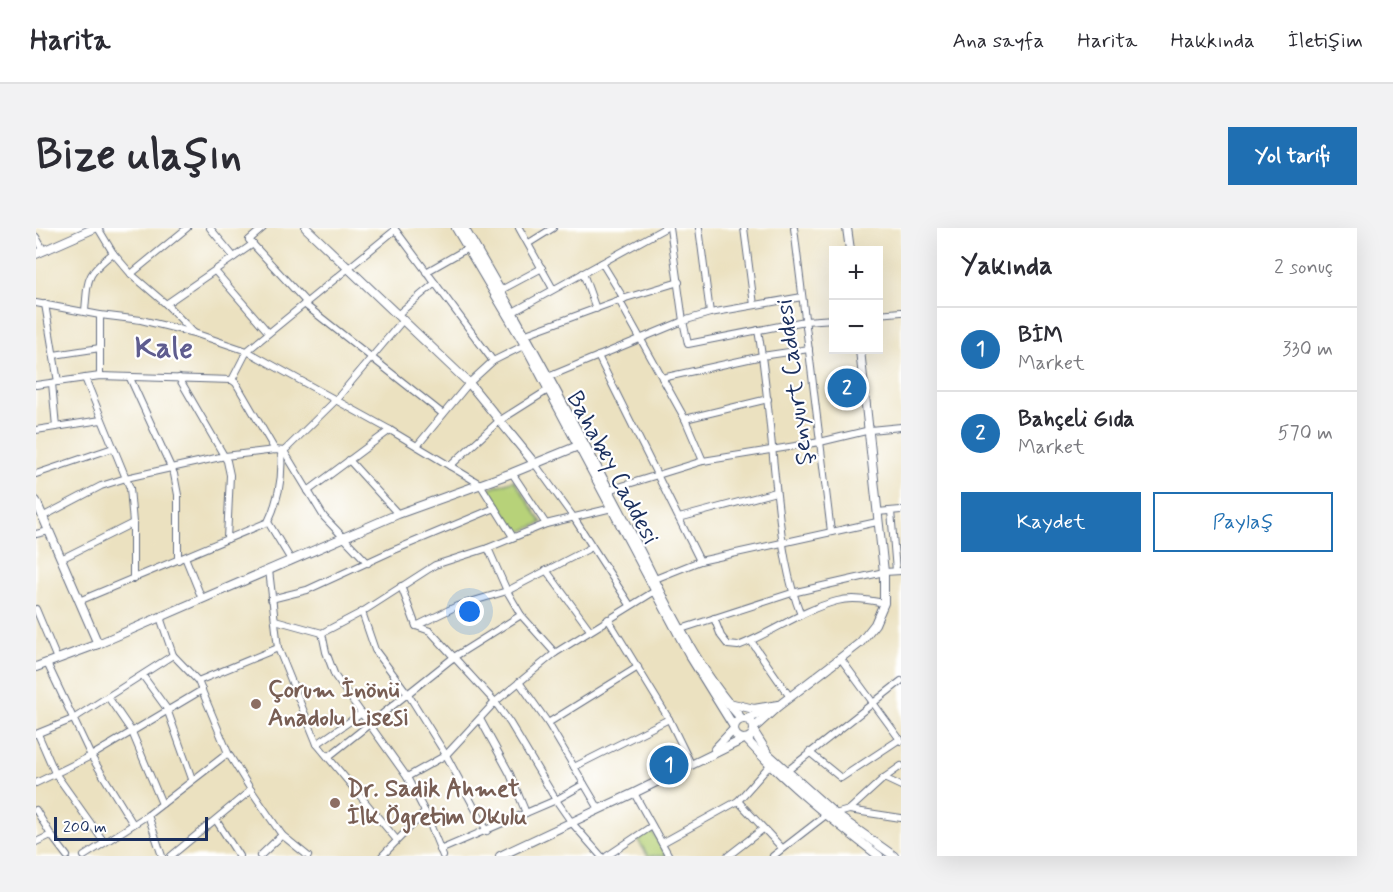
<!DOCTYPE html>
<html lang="tr">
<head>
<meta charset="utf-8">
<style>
	body { margin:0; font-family:Mynerve,sans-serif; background:#f2f2f3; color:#2b2b33 }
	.controls { position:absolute; right:18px; top:18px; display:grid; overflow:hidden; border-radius:0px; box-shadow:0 6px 24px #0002 }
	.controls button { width:54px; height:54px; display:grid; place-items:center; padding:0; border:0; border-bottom:2px solid #e1e1e2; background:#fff; color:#2b2b33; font:30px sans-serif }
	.scale { position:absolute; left:18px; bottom:15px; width:154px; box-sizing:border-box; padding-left:6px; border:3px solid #1b2f5e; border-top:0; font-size:16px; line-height:21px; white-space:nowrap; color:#1b2f5e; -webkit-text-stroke:4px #fff; paint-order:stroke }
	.you { position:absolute; left:434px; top:384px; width:21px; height:21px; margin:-15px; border:4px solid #fff; border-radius:50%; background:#1a73e8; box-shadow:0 0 0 9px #1a73e833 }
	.badge { display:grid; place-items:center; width:39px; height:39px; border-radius:50%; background:#1f6fb2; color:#fff; font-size:20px; font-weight:700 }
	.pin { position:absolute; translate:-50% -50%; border:3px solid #fff; box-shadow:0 2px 6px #0006 }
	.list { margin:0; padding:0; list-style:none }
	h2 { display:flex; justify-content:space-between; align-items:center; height:78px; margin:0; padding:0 24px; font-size:26px }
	h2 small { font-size:20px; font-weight:400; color:#7c7c81 }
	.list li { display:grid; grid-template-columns:39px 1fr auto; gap:18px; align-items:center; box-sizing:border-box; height:84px; padding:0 24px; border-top:2px solid #e1e1e2 }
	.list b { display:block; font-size:22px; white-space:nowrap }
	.list p { margin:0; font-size:20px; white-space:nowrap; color:#7c7c81 }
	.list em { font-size:20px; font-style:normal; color:#7c7c81 }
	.actions { display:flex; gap:12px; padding:18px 24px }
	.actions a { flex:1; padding:14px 0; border:2px solid #1f6fb2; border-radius:0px; text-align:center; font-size:21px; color:#1f6fb2 }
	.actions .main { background:#1f6fb2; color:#fff }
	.map { position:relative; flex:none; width:865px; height:628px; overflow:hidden; border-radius:0px }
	header { display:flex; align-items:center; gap:36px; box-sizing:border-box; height:84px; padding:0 30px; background:#fff; border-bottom:2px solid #e1e1e2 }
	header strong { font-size:28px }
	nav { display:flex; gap:33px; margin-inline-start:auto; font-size:21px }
	.intro { display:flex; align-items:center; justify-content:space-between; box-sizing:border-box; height:144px; padding:0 36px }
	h1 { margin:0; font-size:42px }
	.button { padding:15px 27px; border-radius:0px; background:#1f6fb2; color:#fff; font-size:21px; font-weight:700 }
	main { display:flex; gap:36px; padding:0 36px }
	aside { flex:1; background:#fff; border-radius:0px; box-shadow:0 6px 24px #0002 }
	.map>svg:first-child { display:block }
	.green { fill:#b7d279; stroke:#69806c; stroke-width:1.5 }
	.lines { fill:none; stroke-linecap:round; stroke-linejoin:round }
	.minor-casing { stroke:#646d80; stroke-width:8 }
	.tertiary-casing { stroke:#646d80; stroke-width:10 }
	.minor { stroke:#fff; stroke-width:6 }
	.tertiary { stroke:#fff; stroke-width:8 }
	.education-dot { fill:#8d6e63; stroke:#fff; stroke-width:2 }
	.labels { text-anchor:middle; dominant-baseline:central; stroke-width:4.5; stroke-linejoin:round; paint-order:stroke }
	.street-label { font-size:24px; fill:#1b2f5e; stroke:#fff }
	.education-label { font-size:24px; font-weight:bold; fill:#785e54; stroke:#fff; text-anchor:start }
	.district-label { font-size:30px; font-weight:bold; fill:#5f5d8f; stroke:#fff }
</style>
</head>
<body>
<header>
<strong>Harita</strong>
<nav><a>Ana sayfa</a><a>Harita</a><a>Hakkında</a><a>İletişim</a></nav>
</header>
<div class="intro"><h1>Bize ulaşın</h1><a class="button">Yol tarifi</a></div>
<main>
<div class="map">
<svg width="865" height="628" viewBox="0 0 865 628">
	<rect width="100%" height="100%" fill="#fff"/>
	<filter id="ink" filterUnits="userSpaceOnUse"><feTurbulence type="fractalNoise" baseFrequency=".0167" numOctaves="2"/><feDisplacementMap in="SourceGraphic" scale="12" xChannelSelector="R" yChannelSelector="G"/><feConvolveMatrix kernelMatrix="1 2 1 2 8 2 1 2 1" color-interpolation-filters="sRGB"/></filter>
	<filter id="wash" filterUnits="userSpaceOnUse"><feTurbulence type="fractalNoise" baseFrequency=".008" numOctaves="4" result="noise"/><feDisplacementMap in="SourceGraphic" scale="24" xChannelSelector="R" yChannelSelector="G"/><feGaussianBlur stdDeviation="1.35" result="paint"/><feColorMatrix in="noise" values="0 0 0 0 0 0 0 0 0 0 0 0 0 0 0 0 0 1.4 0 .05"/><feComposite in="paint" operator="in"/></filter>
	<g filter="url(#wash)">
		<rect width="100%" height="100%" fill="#ebe1c0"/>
		<!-- green -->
		<g class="green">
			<polygon points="478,252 506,295 482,305 453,261"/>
			<polygon points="616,603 631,628 612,628 602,612"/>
		</g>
	</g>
	<g filter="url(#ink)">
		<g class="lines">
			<!-- minor casing -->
			<g class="minor-casing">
				<g id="minor">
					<polyline points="62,0 77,25 95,46 130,76 158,105"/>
					<polyline points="174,0 198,29"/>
					<polyline points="227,0 213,12 270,74"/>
					<polyline points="358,0 457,133"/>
					<polyline points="483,0 517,61"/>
					<polyline points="634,0 647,93 652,116 769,93 798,91"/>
					<polyline points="663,0 674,85"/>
					<polyline points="708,0 718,77"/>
					<polyline points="758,0 795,304"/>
					<polyline points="0,9 8,23"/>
					<polyline points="493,15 517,0"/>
					<polyline points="566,35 588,71"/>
					<polyline points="179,43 232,104"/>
					<polyline points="390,44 432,20"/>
					<polyline points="547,45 560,81"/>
					<polyline points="95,46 151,0"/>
					<polyline points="465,62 506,40"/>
					<polyline points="583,72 649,191 667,233"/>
					<polyline points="0,75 64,87 105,92 158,105 211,123 354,202 444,256 477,309"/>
					<polyline points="9,76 22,154"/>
					<polyline points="130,76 217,16"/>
					<polyline points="268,76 407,186"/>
					<path d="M 49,83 C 52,49 50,47 77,25"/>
					<polyline points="477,84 629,0"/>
					<polyline points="842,86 865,84"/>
					<polyline points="361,87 399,55"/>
					<path d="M 722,102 C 732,160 735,218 742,276 C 746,314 751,352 765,387"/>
					<polyline points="490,106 583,72 643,54"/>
					<polyline points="18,127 64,120"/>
					<polyline points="562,128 664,333"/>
					<polyline points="64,148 64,87"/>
					<polyline points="512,149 647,93 674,85 766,69"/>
					<polyline points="49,150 94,260 97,295 97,351"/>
					<polyline points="94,150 138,246 142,267 142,332"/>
					<polyline points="143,150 191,233 194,247 191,311"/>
					<polyline points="626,150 726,128 773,121"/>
					<polyline points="196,152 211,123 359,2"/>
					<polyline points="16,155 20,199"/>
					<polyline points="0,157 64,148 196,152 200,155 239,222"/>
					<polyline points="649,191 732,171"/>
					<polyline points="0,202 65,192"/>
					<polyline points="381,218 433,155 457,133 489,117"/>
					<polyline points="248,223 288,289 332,335"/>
					<polyline points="313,232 362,286"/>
					<polyline points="499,236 538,290 594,377"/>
					<polyline points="414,238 463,193 512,162"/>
					<polyline points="476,245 510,296"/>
					<polyline points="0,246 77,220"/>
					<polyline points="573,262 667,233 784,214 834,202 865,199"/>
					<polyline points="272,263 354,202"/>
					<polyline points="855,283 860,343"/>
					<polyline points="841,284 865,282"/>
					<polyline points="6,289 65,258 90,250 189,228 239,222 248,223 299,173 367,92"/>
					<polyline points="643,290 740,264"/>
					<polyline points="232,294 255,332"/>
					<polyline points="0,306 13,303"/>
					<polyline points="452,320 471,363 485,387 519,425"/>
					<polyline points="149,329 166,371"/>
					<polyline points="25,331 97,295"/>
					<polyline points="233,342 242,420 281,516 360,611"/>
					<polyline points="510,342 554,402"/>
					<polyline points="619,351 664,333 841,294"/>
					<polyline points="365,358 380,398 394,403 459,474 474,495 520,572 536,595 565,628"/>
					<polyline points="235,371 271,362 356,323 459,280"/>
					<path d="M 43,373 L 232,294 C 243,271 247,250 245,224"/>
					<polyline points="0,381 21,431"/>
					<polyline points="326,384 339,422 372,466 410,527 451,603"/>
					<polyline points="124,389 137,427 162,453 192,525 215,562 246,607 272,628"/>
					<path d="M 678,390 L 685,408 L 692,417 L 702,418 C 736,405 766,382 801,373 C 816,369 833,372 848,375"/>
					<polyline points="572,391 633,491 655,536"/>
					<polyline points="239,392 286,405 326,384 399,337 452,320 510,296 576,280"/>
					<polyline points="380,398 421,378 471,363 556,319"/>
					<polyline points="645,401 756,365 848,344 865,343"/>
					<polyline points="286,405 290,424 299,448 371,549 389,584 407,628"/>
					<polyline points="715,413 754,469"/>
					<polyline points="805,431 865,513"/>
					<polyline points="11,435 55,528 97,596"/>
					<polyline points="107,448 131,481 156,551"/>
					<polyline points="162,453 242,420"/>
					<polyline points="483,454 512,495 563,581"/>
					<polyline points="72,469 96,504 126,576"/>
					<polyline points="444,491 474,546 490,585"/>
					<polyline points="512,495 602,439"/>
					<polyline points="0,506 37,491 137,427"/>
					<polyline points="2,506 19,545 68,614"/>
					<polyline points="281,516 326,485"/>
					<polyline points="773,524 805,550 864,511"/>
					<polyline points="292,529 418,429 485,387"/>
					<polyline points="538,539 633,491"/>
					<polyline points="751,543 865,453"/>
					<polyline points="371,549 410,527 459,474 519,425 619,363"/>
					<polyline points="848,550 865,558"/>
					<polyline points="0,555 55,528 166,462"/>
					<polyline points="598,565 633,628"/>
					<polyline points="702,573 746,620"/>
					<polyline points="0,582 15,607 31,628"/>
					<polyline points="813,582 865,590"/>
					<polyline points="799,586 813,582 848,550 865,538"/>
					<polyline points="112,587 126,628"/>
					<polyline points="180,592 203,628"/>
					<polyline points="0,614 15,607"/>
					<polyline points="626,615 702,573 734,537"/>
					<polyline points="404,622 520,572 548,556"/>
					<polyline points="48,628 112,587 192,525"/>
					<polyline points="135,628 215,562"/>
					<polyline points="224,628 246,607"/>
					<polyline points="346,628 389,584"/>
					<polyline points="571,628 616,598"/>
					<polyline points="692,628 727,601"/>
					<polyline points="737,628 790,587"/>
				</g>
			</g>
			<!-- tertiary casing -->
			<g class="tertiary-casing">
				<g id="tertiary">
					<polyline points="270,0 433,155 499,236"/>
					<polyline points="420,0 489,117 654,428 698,499"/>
					<path d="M 428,0 C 483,93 534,188 584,283 C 619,350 655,436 706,491"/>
					<polyline points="811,0 814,22"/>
					<polyline points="0,26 59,0"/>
					<polyline points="0,273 62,416"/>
					<polyline points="0,439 62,416 362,286 476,245 542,218"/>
					<polyline points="693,475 718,481 742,477"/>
					<circle cx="708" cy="501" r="10"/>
					<polyline points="710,491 734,482"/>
					<polyline points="718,500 741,479 824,415 839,396 848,375 848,344 824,122"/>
					<polyline points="718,504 732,526 799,586 858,628"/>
					<path d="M 710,511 C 750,555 796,592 843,628"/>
					<polyline points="679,521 698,501"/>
					<polyline points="464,628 598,565 708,511"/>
				</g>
			</g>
			<!-- minor -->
			<use href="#minor" class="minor"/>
			<!-- tertiary -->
			<use href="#tertiary" class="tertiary"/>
		</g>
	</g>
	<!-- markers -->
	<g class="education-dot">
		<circle cx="220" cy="476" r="6"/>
		<circle cx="299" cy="575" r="6"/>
	</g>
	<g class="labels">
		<!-- street labels -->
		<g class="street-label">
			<text transform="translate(759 154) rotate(-97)">Şenyurt Caddesi</text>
			<text transform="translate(576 240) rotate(62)">Bahabey Caddesi</text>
		</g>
		<!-- education labels -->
		<g class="education-label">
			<text x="232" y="462">Çorum İnönü<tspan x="232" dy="28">Anadolu Lisesi</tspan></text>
			<text x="311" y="561">Dr. Sadik Ahmet<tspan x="311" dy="28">İlk Ögretim Okulu</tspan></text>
		</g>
		<!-- district labels -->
		<g class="district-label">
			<text x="128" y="120">Kale</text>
		</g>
	</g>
</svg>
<div class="controls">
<button>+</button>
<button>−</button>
</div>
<div class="scale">200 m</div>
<div class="you"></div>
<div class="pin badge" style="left:633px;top:537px">1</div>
<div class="pin badge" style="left:811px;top:160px">2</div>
</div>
<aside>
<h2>Yakında<small>2 sonuç</small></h2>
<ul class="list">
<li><span class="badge">1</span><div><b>BİM</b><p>Market</p></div><em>330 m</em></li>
<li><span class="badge">2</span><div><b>Bahçeli Gıda</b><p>Market</p></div><em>570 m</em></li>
</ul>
<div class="actions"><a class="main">Kaydet</a><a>Paylaş</a></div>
</aside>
</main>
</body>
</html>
